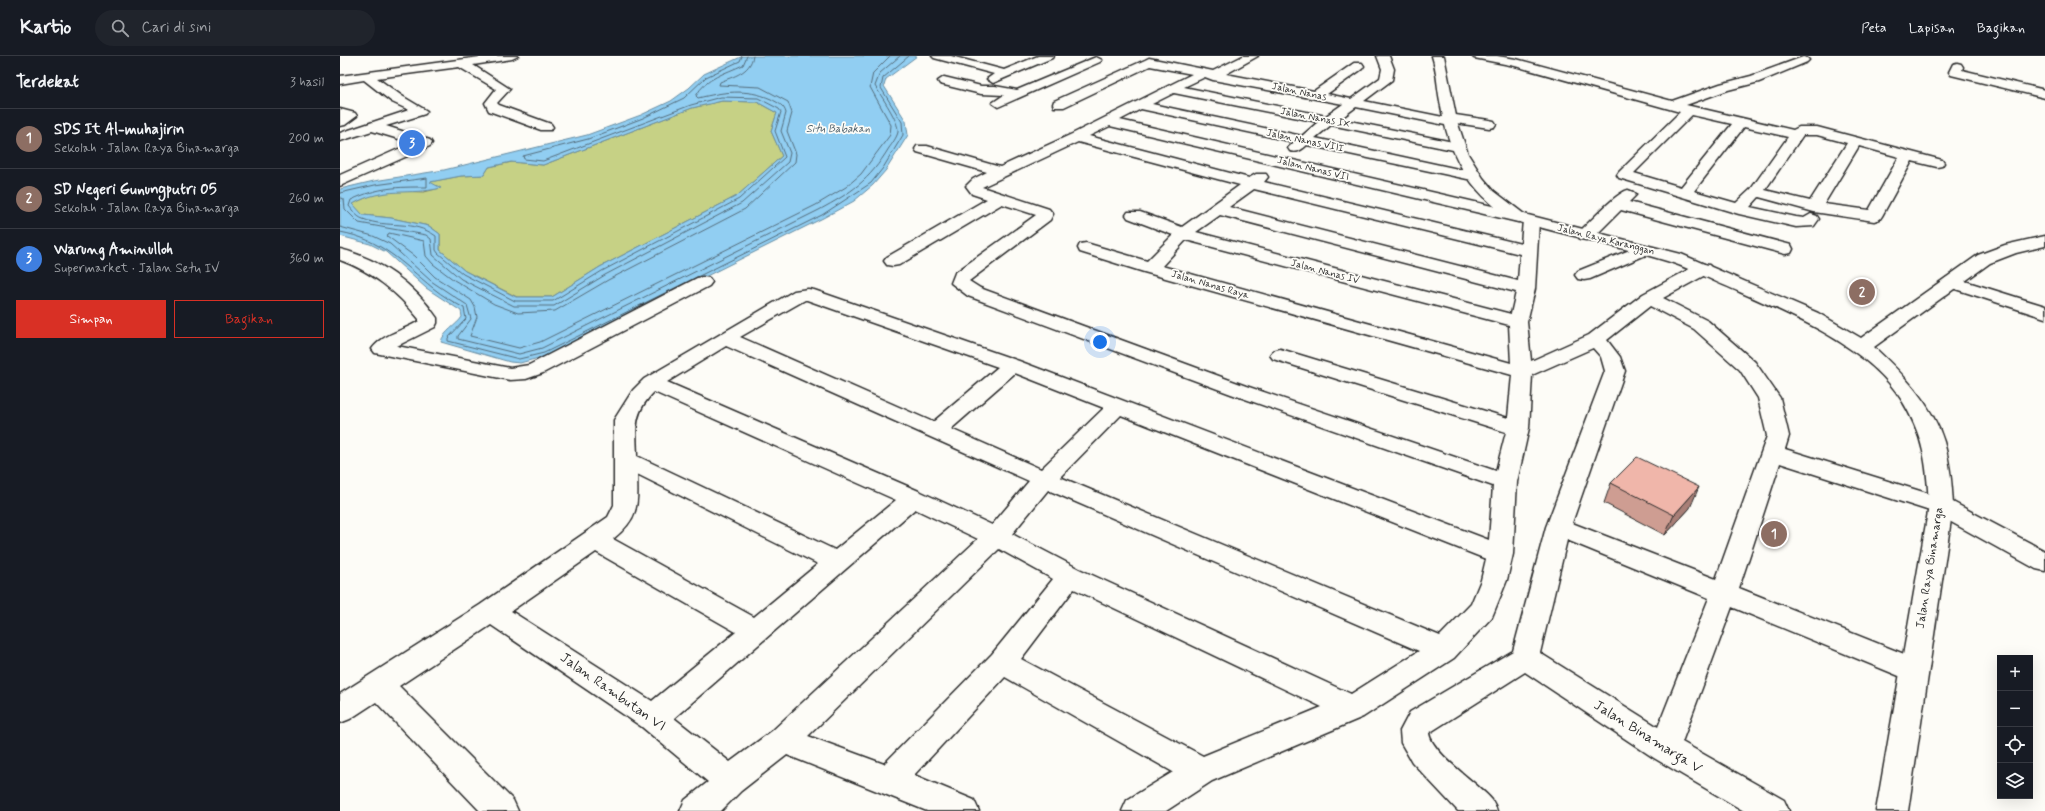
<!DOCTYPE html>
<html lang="id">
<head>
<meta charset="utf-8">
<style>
	body { margin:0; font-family:Mynerve,sans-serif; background:#20242c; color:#f1f3f6 }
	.controls { position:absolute; right:12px; bottom:12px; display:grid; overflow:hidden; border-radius:0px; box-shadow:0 4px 16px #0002 }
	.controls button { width:36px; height:36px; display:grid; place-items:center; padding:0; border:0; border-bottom:1px solid #363941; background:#171b24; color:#f1f3f6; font:20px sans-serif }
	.you { position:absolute; left:760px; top:286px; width:14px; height:14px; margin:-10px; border:3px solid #fff; border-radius:50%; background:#1a73e8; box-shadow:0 0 0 6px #1a73e833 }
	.badge { display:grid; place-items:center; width:26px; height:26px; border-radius:50%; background:#d93025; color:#fff; font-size:13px; font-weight:700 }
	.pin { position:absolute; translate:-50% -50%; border:2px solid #fff; box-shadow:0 1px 4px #0006 }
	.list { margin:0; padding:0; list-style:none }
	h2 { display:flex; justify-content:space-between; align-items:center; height:52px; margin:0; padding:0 16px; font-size:17px }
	h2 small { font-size:13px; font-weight:400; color:#9ea1a6 }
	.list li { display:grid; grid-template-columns:26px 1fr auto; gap:12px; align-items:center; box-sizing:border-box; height:60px; padding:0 16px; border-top:1px solid #363941 }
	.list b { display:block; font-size:15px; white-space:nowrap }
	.list p { margin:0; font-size:13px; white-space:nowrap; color:#9ea1a6 }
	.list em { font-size:13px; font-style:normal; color:#9ea1a6 }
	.actions { display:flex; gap:8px; padding:12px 16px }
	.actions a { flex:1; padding:9px 0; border:1px solid #d93025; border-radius:0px; text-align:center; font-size:14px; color:#d93025 }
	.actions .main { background:#d93025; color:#fff }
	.icon { flex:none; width:22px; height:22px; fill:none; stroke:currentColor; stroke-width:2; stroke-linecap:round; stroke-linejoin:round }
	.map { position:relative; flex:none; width:1705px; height:755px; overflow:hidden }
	header { display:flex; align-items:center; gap:24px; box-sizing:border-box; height:56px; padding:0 20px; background:#171b24; border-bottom:1px solid #363941 }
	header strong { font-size:19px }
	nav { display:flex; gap:22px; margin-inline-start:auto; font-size:14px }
	.search { width:280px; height:36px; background:#20242c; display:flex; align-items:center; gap:10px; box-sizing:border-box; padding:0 14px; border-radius:22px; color:#9ea1a6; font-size:15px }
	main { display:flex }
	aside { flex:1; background:#171b24 }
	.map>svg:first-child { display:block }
	.green { fill:#c6d185; stroke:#787e58 }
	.water { fill:#91cef2; stroke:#688da2; fill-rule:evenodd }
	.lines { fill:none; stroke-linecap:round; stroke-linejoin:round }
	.shore { stroke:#546c7b; stroke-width:1 }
	.minor-casing { stroke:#2b2b2b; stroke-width:3 }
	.tertiary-casing { stroke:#2b2b2b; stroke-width:3 }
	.minor { fill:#fdfcf7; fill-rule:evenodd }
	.tertiary { fill:#fdfcf7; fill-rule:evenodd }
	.wall { fill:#ce9d92; stroke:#2b2b2b }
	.shaded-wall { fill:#a87f77; stroke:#2b2b2b }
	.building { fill:#f0b6aa; stroke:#2b2b2b }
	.labels { text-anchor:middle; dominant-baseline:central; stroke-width:3.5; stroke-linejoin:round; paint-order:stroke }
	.far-street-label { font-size:10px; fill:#2b2b2b; stroke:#fdfcf7 }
	.far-water-label { font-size:11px; font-style:italic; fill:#4a5c67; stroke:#fdfcf7 }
	.street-label { font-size:12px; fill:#2b2b2b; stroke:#fdfcf7 }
	.near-street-label { font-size:14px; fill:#2b2b2b; stroke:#fdfcf7 }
</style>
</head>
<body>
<header>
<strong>Kartio</strong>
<div class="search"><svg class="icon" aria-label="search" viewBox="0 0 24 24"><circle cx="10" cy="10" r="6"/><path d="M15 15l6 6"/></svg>Cari di sini</div>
<nav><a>Peta</a><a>Lapisan</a><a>Bagikan</a></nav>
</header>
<main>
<aside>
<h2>Terdekat<small>3 hasil</small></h2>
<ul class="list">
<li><span class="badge" style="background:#8d6e63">1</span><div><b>SDS It Al-muhajirin</b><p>Sekolah · Jalan Raya Binamarga</p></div><em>200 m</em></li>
<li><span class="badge" style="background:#8d6e63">2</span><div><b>SD Negeri Gunungputri 05</b><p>Sekolah · Jalan Raya Binamarga</p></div><em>260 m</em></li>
<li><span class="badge" style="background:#3f7fe0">3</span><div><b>Warung Aminulloh</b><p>Supermarket · Jalan Setu IV</p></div><em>360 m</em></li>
</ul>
<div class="actions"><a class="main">Simpan</a><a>Bagikan</a></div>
</aside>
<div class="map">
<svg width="1705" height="755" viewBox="0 0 1705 755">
	<rect width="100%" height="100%" fill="#fdfcf7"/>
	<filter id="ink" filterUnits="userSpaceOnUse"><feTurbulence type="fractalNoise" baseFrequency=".025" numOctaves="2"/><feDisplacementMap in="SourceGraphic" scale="8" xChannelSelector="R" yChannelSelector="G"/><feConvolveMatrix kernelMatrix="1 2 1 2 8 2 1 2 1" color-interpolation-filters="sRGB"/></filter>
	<g filter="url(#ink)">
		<!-- green -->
		<polygon class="green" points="382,45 417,46 437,57 431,75 442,100 397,140 260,211 212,241 177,241 125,215 100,194 100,178 89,170 51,162 23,159 12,148 32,139 58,135 84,136 100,132 89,126 121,120 144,119 149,111 172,106 203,109 352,52"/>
		<!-- water -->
		<path class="water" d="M 403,0 L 577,0 L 546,23 L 544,30 L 566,65 L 568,79 L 546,114 L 533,129 L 514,145 L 483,162 L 206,300 L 180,307 L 170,306 L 101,286 C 103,276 117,269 122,261 L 121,255 L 86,232 L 46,196 L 30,188 L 0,180 L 0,133 L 34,125 L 104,114 L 247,79 L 301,59 L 331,45 L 349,32 L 364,18 ZM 382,45 L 417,46 L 437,57 L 431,75 L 442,100 L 397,140 L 260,211 L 212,241 L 176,241 L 125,215 L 100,194 L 100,178 L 89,170 L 51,162 L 23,159 L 13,148 C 44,130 69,140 101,132 L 90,126 L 121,120 L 144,119 L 149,111 L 171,106 L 203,109 L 352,52 Z"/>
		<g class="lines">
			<!-- shore -->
			<g class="shore">
				<path d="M 413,0 C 410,17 394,20 380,26 L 379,29 L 420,31 L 448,46 L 452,57 L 447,75 L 456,98 L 455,106 L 405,153 L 268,224 L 215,255 L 178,257 L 154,248 L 114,224 L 93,208 L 86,200 L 84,185 L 49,177 L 47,180 L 74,200 L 95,221 L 131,244 L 135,251 L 137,261 L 130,280 L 179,292 L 200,286 L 476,149 L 506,131 L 521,118 L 550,79 L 551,69 L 530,31 L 533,17 L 550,0"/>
				<path d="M 0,137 L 35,129 L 87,122 L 87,131 C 56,131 39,131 11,144 L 9,150 C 13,155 17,161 23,163 C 48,173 72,163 96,180 L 96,194 L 98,197 L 123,218 L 175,245 L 213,245 L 262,215 L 399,143 L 445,101 L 435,75 L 441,56 L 439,53 L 418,42 L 381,41 L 351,49 L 203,105 L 184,103 L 183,100 L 248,83 L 303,62 L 344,42 L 366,21 L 400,5 L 402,0"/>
				<path d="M 0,142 L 4,143 L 5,153 L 19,167 L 86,179 L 91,183 L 93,199 L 121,223 L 174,250 L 214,250 L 265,219 L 402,147 L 448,106 L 450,97 L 441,75 L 446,57 C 444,49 438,47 431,43 C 406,32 383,36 358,42 L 356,40 C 365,22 386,17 403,9 L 407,0"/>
				<path d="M 0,171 L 33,180 L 50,188 L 91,225 L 127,249 L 131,263 L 118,280 L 118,283 L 179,298 L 202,292 L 479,154 C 512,136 529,125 549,92 C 552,88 557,81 558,76 C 559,65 541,40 535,30 L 540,17 L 560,0"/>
				<path d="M 0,176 C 41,183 62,207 93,232 C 103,240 113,246 124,252 L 126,263 L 108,282 L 108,285 L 179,303 L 204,297 L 482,159 L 531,127 L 543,112 L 563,79 L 562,66 L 541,32 L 543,22 L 569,0"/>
			</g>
			<!-- minor casing -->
			<g class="minor-casing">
				<g id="minor">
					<polygon points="147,0 178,0 172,3 133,9 170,33 157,47 159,49 211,68 213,71 211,74 201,74 149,55 145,47 156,33 119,11 37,22 62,40 87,55 85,58 46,70 90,84 92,87 90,90 0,130 0,119 72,87 32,75 0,85 0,77 69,54 52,46 24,24 0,28 0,20"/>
					<polygon points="592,0 611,0 664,14 698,0 714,0 712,2 653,27 647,23 654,18 594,2"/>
					<path d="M 903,0 L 918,0 L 886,18 L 974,35 L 1014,7 L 1022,7 L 1024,10 L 1022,13 L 987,38 L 1011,43 L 1040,22 L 1042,13 L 1037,0 L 1049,0 L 1054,13 L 1052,24 L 1024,45 L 1103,61 L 1109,58 L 1149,64 L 1154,65 L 1156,68 L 1154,71 L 1149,72 L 1116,67 L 1110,70 L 1016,51 L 1000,63 L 1118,87 L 1123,88 L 1125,91 L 1123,94 L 1118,95 L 991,69 L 975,82 L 1132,116 L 1137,117 L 1139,120 L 1137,123 L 1132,124 L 967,89 C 961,94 958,97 950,95 L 948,92 L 954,86 L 801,53 L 780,64 L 1178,156 L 1184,158 L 1186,161 L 1197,162 L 1199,165 L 1195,233 L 1187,266 L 1191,305 L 1249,279 L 1303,238 L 1357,209 L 1363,208 L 1369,209 L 1372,213 L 1369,217 L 1323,242 L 1368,265 L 1415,306 L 1440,342 L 1449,380 L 1445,393 L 1609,444 L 1705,495 L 1705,515 L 1696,513 L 1593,456 L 1440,407 L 1399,532 L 1584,606 L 1588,614 L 1584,622 L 1574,626 L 1564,622 L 1392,551 L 1342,686 L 1444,744 L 1449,755 L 1404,755 L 1314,702 L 1185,616 L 1089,677 C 1091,697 1139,728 1152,744 C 1154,747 1156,751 1157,755 L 1118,755 L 1072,706 L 1061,687 L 1060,675 L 1070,656 L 1173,595 L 1206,471 L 1265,315 L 1261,301 L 1253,292 L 1192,319 L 1189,372 L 1177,426 L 1173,498 L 1167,524 L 1152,561 L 1114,602 L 1023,661 L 872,725 L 826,755 L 782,755 L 787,744 L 833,716 L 665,621 L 574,719 L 634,744 L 639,755 L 587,755 L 447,699 L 401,735 L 381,755 L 340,755 L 345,744 L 368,726 L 302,671 L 151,569 L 59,630 L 173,744 L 178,755 L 140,755 L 36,646 L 10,663 L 0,667 L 0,638 L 140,549 L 268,461 L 274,449 L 274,364 L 293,334 L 304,323 L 454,235 L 468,233 L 474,234 L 679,305 L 1149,484 L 1153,430 L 891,338 L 628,240 L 611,227 L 615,217 L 696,159 L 662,148 L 559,209 L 553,210 L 547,209 L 544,205 L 547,201 L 647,143 L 632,138 L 626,130 L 633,123 L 647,116 L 577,96 L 575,93 L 577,90 L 587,90 L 660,111 L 732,78 L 852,18 L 810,10 L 724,51 L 714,51 L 713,48 L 714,45 L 805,4 L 809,2 L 873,15 ZM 865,21 L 873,24 L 1003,48 L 986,60 L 844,31 ZM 834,37 L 978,66 L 962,80 L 812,48 ZM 770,70 L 1178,166 L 1183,164 L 1181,188 L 924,126 L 928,121 L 926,118 L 916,118 L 909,122 L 749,80 ZM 738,86 L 900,129 L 842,171 L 800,156 L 788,156 L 786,159 L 788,162 L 833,179 L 807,205 L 746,187 L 740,188 L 738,192 L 740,196 L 804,216 L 1172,319 L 1168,362 L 947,295 L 940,293 L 933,295 L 930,299 L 933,303 L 1166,376 L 1156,415 L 906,330 L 640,232 L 629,225 L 710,164 L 713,158 L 709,153 L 642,131 ZM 914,133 L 1180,198 L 1178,225 L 889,151 ZM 880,159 L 1176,236 L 1171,258 L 856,176 ZM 846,184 L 1169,269 L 1171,307 L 822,210 ZM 465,244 L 467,244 L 658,311 L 593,366 L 400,281 ZM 1310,250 L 1354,273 L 1400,314 L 1418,342 L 1427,380 L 1376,523 L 1232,467 L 1285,315 L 1280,301 L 1267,284 ZM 386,290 L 689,425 L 652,469 L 581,436 L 327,326 ZM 675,317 L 764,352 L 701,413 L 611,373 ZM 314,336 L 556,444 L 495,494 L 297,400 C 296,372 293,357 314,336 ZM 781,359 L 1146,503 L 1141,524 L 1131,548 L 1100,580 L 720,421 ZM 297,418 L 478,508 L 414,561 L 273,483 C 299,462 298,450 297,418 ZM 708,434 L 1079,595 L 1011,638 L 739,513 L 672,478 ZM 575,453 L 638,483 L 432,675 L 390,706 L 334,662 ZM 1227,484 L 1369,542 L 1318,671 L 1200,597 ZM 659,493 L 713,523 L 652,598 L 544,708 L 468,680 ZM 256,496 L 396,576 L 312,645 L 171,555 ZM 734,533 L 982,651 L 863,700 L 681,603 Z"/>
					<path d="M 1132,0 L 1157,0 L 1176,3 L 1332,45 L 1380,28 L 1411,20 L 1463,1 L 1467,2 L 1469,4 L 1467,6 L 1419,26 L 1388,34 L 1346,49 L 1453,74 L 1459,71 L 1477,71 L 1602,104 L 1604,107 L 1602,110 L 1597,111 L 1572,105 L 1542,160 L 1540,163 L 1534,165 L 1474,156 L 1419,141 L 1410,151 L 1456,161 L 1464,162 L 1471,158 L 1477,160 L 1479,163 L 1474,170 L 1456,171 L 1399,158 L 1279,122 L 1277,119 L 1279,116 L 1340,56 L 1175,10 L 1134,2 ZM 1352,59 L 1392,68 L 1341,131 L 1294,117 ZM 1404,71 L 1448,81 L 1411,133 L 1396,147 L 1354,135 ZM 1463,79 L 1477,79 L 1507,87 L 1470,145 L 1425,134 ZM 1519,90 L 1559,101 L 1529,154 L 1484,148 Z"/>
					<polygon points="756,1 762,4 760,6 658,51 652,47 664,39 641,38 600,28 598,25 604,21 641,30 655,30 677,34"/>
					<polygon points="1617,7 1621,8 1623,11 1622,14 1705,34 1705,42 1611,19 1609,16 1613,8"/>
					<polygon points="0,53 15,57 17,60 5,69 0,70"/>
					<path d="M 1288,134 L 1293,136 L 1296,139 L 1289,146 L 1451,189 L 1453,193 L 1451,197 L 1445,198 L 1281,154 L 1252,183 L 1246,184 L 1240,183 L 1238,179 L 1240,175 C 1251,165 1276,137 1288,134 Z"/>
					<polygon points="1302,189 1308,190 1310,194 1308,198 1250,223 1244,224 1238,223 1235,219 1238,215"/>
					<path d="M 0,193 C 40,203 74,228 97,262 L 97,267 L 95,271 L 57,290 L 170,312 L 189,309 L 357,222 L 363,221 L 369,222 L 372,226 L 369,230 L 203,317 L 186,323 L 170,324 L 35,297 L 32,293 C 43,278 63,275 79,265 L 79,263 C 57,236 33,216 0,204 Z"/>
					<polygon points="1612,221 1705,250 1705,262 1606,230 1603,226 1606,222"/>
				</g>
			</g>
			<!-- tertiary casing -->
			<g class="tertiary-casing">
				<path id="tertiary" d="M 1092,0 L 1104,0 L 1117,65 L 1128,98 L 1143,122 L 1154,135 L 1184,158 L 1341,198 L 1478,257 L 1521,282 L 1638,199 L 1665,189 L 1705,180 L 1705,190 L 1676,197 L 1650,207 L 1534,291 C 1562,317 1593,349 1604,386 C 1610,407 1612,428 1613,450 L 1568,755 L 1536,755 L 1589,450 C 1587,408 1584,380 1561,343 C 1527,288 1443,255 1386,230 C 1367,222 1347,211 1327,205 C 1276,190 1224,178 1172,164 C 1127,132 1109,100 1100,45 C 1097,30 1097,15 1092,0 Z"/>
			</g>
			<!-- minor -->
			<use href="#minor" class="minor"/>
			<!-- tertiary -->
			<use href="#tertiary" class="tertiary"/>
		</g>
		<!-- wall -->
		<polygon class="wall" points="1271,427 1350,452 1325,479 1264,447"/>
		<!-- shaded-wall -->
		<polygon class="shaded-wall" points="1359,431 1350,452 1325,479 1334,459"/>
		<!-- building -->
		<polygon class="building" points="1297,401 1359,431 1334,459 1271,427"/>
	</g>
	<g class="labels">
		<!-- far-street labels -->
		<g class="far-street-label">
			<text transform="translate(959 36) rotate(12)">Jalan Nanas</text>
			<text transform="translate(975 62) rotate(11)">Jalan Nanas IX</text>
			<text transform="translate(965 85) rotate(12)">Jalan Nanas VIII</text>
			<text transform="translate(973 113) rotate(14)">Jalan Nanas VII</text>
			<text transform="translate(1266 184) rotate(14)">Jalan Raya Karanggan</text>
			<text transform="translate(985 216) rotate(15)">Jalan Nanas IV</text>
			<text transform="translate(870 229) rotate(16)">Jalan Nanas Raya</text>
		</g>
		<!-- far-water labels -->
		<g class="far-water-label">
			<text x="498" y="73">Situ Babakan</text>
		</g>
		<!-- street labels -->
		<g class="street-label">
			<text transform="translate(1590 512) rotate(-81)">Jalan Raya Binamarga</text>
		</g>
		<!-- near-street labels -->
		<g class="near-street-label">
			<text transform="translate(273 636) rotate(35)">Jalan Rambutan VI</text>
			<text transform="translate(1308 681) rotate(32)">Jalan Binamarga V</text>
		</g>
	</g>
</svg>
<div class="controls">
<button>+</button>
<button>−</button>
<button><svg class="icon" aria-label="locate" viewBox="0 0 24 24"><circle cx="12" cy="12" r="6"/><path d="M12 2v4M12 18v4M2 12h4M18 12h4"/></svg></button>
<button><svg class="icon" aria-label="layers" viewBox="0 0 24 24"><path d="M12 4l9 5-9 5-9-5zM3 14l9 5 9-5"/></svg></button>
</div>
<div class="you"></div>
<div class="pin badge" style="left:1434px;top:478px;background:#8d6e63">1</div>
<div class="pin badge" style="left:1522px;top:236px;background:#8d6e63">2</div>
<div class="pin badge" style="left:72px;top:87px;background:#3f7fe0">3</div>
</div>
</main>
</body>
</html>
